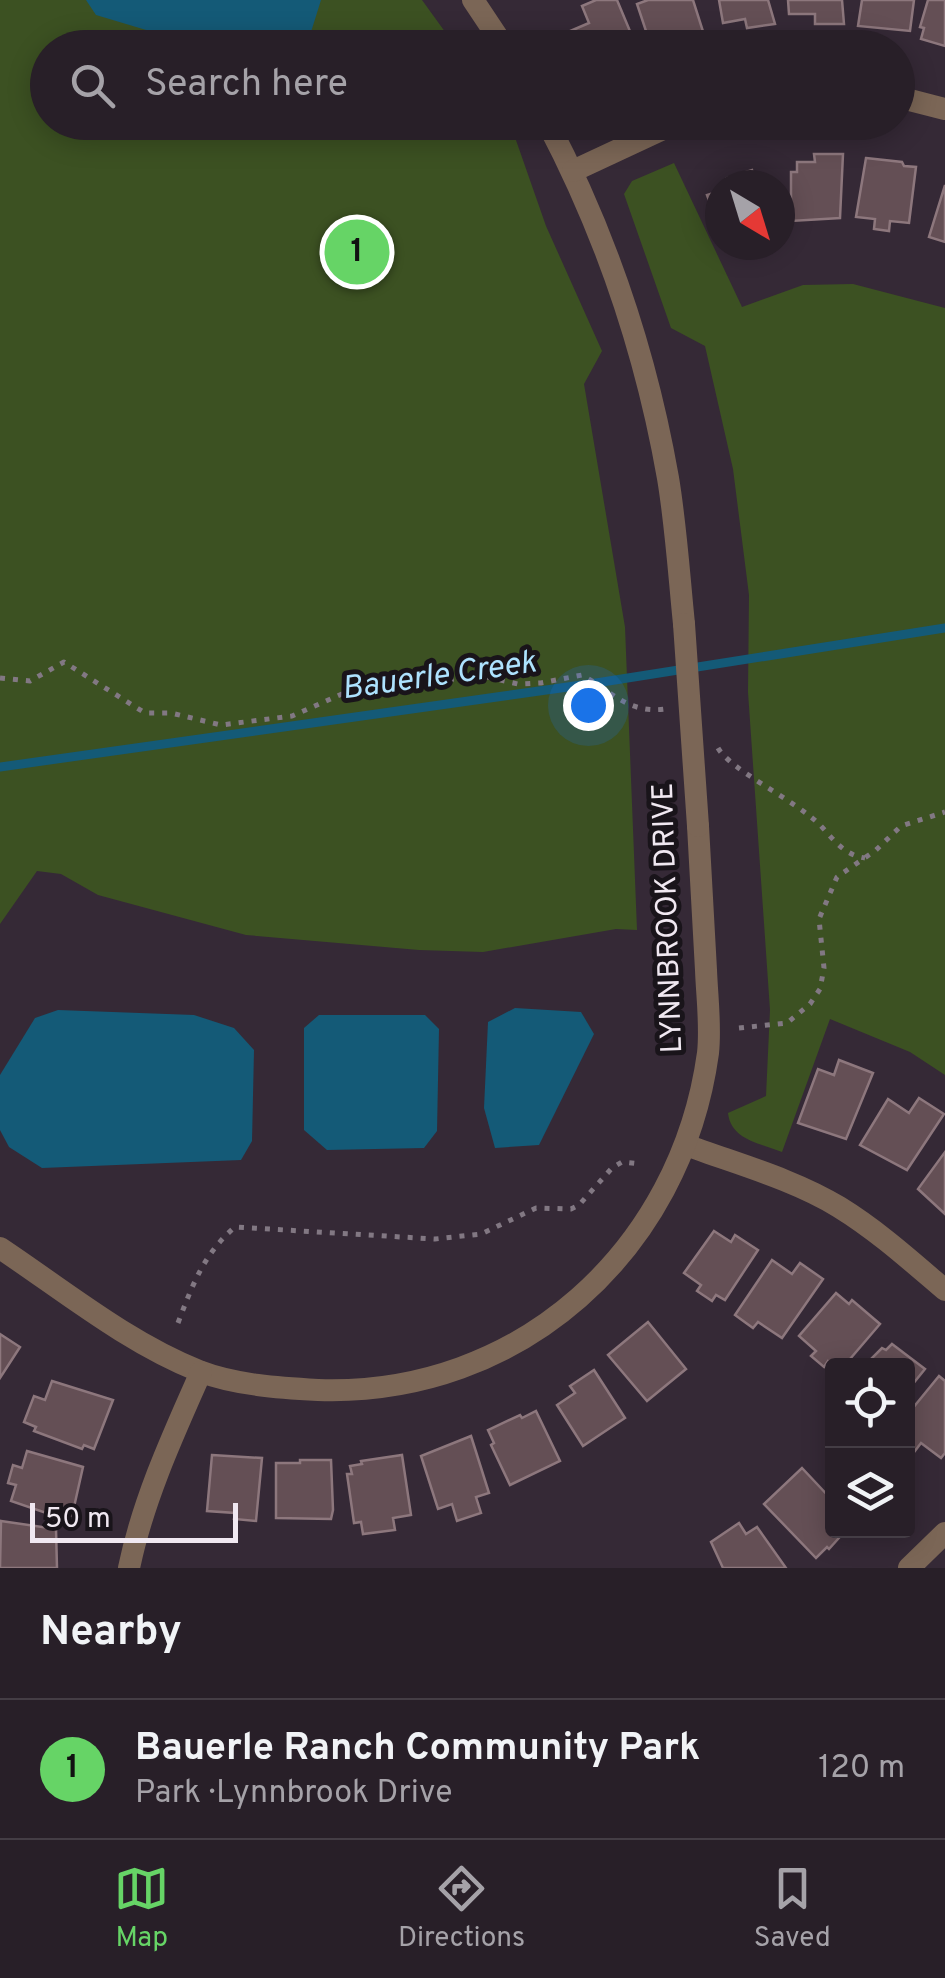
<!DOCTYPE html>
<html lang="en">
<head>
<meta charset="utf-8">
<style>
	body { margin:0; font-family:Overpass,sans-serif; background:#342c34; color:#f1f3f6 }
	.controls { position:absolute; right:30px; bottom:30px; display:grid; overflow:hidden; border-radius:10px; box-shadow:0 5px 25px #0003 }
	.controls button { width:90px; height:90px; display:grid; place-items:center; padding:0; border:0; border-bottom:2px solid #443d45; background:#281f28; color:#f1f3f6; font:50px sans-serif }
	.compass { position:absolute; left:705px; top:170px; width:90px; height:90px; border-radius:50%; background:#281f28; box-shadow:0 5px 25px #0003; rotate:142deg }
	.scale { position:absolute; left:30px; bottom:25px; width:208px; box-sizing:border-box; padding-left:10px; border:5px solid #f0e8f1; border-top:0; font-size:28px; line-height:35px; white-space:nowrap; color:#f0e8f1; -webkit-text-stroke:8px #19141a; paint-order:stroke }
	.you { position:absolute; left:588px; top:705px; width:35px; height:35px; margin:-25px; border:8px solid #fff; border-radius:50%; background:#1a73e8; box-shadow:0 0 0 15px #1a73e833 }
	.badge { display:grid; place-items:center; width:65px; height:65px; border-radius:50%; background:#66d466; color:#111; font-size:32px; font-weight:700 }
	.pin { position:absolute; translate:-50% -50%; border:5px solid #fff; box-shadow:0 2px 10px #0006 }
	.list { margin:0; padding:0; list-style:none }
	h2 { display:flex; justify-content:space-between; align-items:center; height:130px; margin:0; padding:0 40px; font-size:42px }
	h2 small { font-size:32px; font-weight:400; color:#a5a2a8 }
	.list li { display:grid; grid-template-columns:65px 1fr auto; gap:30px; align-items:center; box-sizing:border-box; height:140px; padding:0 40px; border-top:2px solid #443d45 }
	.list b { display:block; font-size:38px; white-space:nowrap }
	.list p { margin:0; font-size:32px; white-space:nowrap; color:#a5a2a8 }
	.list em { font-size:32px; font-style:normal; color:#a5a2a8 }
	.icon { flex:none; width:55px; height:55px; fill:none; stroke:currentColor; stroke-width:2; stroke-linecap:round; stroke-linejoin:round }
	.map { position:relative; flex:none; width:945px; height:1568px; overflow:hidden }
	.search { position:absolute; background:#281f28; box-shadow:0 5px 25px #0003; left:30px; right:30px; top:30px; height:110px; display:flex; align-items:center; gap:25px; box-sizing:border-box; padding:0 35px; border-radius:55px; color:#a5a2a8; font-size:38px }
	.sheet { height:270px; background:#281f28 }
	nav { display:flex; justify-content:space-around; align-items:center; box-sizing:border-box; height:140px; border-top:2px solid #443d45; background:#281f28; font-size:28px; color:#a5a2a8 }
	nav a { display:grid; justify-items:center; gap:5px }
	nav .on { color:#66d466 }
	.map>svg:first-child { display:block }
	.green { fill:#3c5122 }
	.water { fill:#145a77 }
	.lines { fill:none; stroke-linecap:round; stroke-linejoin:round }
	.stream { stroke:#145a77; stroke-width:9 }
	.building { fill:#644f55; stroke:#8d777d; stroke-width:2.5 }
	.path { stroke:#827883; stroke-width:5; stroke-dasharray:5 8; stroke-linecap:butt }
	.minor { stroke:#7b6656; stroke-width:22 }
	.minor-bridge { stroke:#7b6656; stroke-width:22 }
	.labels { text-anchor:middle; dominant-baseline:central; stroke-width:10; stroke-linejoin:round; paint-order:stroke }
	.street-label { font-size:30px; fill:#f0e8f1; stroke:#19141a }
	.water-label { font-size:32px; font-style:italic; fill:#ade2fe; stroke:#19141a }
</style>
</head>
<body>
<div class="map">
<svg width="945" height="1568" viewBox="0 0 945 1568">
	<rect width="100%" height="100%" fill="#352936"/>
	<!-- green -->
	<g class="green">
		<polygon points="0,0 422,0 456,47 48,48 48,122 510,123 546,226 602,351 584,384 625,627 637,930 616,929 483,952 419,950 246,935 98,895 61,874 37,871 0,924"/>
		<path d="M 674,163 L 742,307 L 803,285 L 853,284 L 945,308 L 945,1075 L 910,1052 L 830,1019 L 782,1152 C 760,1143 731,1140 728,1113 L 766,1096 L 770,1010 L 748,692 L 749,595 L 733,469 L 705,346 L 671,328 L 624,194 L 632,181 Z"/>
	</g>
	<!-- water -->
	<g class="water">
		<polygon points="86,0 321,0 311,32 293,47 203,47 96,15"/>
		<polygon points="515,1008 581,1012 594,1034 539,1145 495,1148 484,1108 488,1022"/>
		<polygon points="58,1010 194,1015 234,1028 254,1050 252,1141 241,1160 42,1168 9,1147 0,1130 0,1075 35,1018"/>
		<polygon points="319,1015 425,1015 439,1029 437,1131 424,1148 327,1150 304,1130 304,1028"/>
	</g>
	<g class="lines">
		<!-- stream -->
		<polyline class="stream" points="0,767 596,683 945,628"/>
	</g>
	<!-- building -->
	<g class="building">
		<polygon points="596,0 617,0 637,48 575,48 568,32 589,23 582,6"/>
		<polygon points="648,0 693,0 707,44 695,48 651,46 637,4"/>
		<polygon points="719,0 768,0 775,24 747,28 745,19 723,23"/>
		<polygon points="788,0 842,0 844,24 815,24 815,14 789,14"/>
		<polygon points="862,0 914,0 910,31 858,26"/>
		<polygon points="928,0 945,0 945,46 921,39 924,28 920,27"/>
		<polygon points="814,154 843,154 840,218 791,221 791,172 797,172 797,162 815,162"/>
		<polygon points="866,158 902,162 904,166 916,167 909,223 890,221 889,231 874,229 875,219 856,217"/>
		<polygon points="752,170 757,185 729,185 727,178"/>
		<polygon points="945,185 945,242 929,237"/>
		<polygon points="720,191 720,230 707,195"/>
		<polygon points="839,1060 873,1073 846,1139 798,1123 818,1069 834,1075"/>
		<polygon points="919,1098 944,1114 907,1170 860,1145 888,1099 909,1113"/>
		<polygon points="945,1152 945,1214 918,1189"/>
		<polygon points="714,1231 731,1242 735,1235 758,1250 725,1300 716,1295 712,1301 697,1291 701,1285 684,1273"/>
		<polygon points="772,1260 792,1274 800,1263 823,1279 782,1338 758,1322 753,1328 735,1315"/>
		<polygon points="836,1293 849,1304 852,1300 880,1324 844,1366 834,1366 828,1361 824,1367 811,1356 816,1351 799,1336"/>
		<polygon points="648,1322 686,1369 647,1401 608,1355"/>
		<polygon points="0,1334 20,1347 0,1378"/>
		<polygon points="892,1344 925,1369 908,1390 908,1366 864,1366 882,1348 886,1350"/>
		<polygon points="594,1370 625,1418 583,1446 557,1405 575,1393 570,1386"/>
		<polygon points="939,1376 945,1381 945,1453 941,1458 921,1443 915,1451 908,1445 908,1414"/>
		<polygon points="52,1381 113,1400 94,1449 84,1445 82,1449 34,1431 36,1427 24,1422 34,1396 45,1400"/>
		<polygon points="536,1411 560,1461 510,1485 491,1445 494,1443 488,1430 520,1415 522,1418"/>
		<polygon points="471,1436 489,1493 476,1497 481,1513 457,1521 452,1504 438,1509 421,1456"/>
		<polygon points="27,1451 83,1467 72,1516 57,1512 55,1516 11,1501 16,1485 8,1483 13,1465 22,1468"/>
		<polygon points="212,1455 262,1458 256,1521 234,1519 235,1513 207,1511"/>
		<polygon points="402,1455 411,1515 393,1518 395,1530 363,1534 361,1522 354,1523 347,1474 352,1474 350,1466 362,1464 361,1461"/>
		<polygon points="300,1460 331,1460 333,1510 331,1519 276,1518 276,1463 300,1463"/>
		<polygon points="802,1468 832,1500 832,1530 846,1530 829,1549 827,1547 816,1558 764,1504"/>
		<polygon points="1,1521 56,1529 57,1568 0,1568"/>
		<polygon points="739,1523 746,1534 757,1527 786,1568 723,1568 711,1542"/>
	</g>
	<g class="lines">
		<!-- path -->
		<g class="path">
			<path d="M 0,678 L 30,681 L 64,662 L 145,713 L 171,713 L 221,725 L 292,716 L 360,686 L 410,675 L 424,684 L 478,675 L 518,684 L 541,683 L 582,675 C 611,691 628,714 665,709"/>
			<path d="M 718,748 C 730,770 797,801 821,826 C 834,840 844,855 865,858"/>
			<polyline points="739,1028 787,1023 810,1004 820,989 824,968 819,919 837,877 876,850 901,826 945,812"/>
			<path d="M 178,1323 C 192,1286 204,1253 235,1227 L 435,1239 L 481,1234 L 536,1208 L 571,1209 L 579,1205 L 612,1168 L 622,1162 L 640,1164"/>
		</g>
		<!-- minor -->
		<g class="minor">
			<polyline points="473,0 505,48"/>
			<polyline points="898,97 945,109"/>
			<path d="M 547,122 C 606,234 646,353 668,478 C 676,526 679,575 684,624"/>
			<polyline points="573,171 678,122"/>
			<path d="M 686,1145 C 737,1164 793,1179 839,1207 C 878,1231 911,1261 945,1290"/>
			<path d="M 0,1248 C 63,1290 128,1343 199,1371 C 235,1385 280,1388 318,1390 C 520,1397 681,1250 708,1053 C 711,1026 707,997 706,970 C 703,922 701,874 698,826"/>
			<path d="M 129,1568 C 143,1500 173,1435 201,1372"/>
			<polyline points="909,1568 945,1533"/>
		</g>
		<!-- minor-bridge -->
		<polyline class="minor-bridge" points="684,624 698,826"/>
	</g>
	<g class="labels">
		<!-- street labels -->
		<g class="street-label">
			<text transform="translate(669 918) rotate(-92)">LYNNBROOK DRIVE</text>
		</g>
		<!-- water labels -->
		<g class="water-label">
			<text transform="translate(439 677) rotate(-8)">Bauerle Creek</text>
		</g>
	</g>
</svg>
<div class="controls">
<button><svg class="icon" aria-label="locate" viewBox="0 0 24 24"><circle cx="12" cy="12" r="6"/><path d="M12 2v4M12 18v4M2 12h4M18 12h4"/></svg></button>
<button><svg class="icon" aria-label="layers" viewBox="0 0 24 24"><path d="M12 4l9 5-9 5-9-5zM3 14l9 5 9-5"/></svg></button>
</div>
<svg class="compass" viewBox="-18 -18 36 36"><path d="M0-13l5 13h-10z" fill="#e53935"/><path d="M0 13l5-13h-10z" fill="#a5a2a8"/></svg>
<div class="scale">50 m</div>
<div class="you"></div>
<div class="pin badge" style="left:357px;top:252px">1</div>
<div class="search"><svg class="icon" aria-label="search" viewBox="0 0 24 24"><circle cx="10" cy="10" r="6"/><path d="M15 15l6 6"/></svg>Search here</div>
</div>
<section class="sheet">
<h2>Nearby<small></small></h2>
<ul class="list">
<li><span class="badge">1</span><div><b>Bauerle Ranch Community Park</b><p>Park · Lynnbrook Drive</p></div><em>120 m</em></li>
</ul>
</section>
<nav>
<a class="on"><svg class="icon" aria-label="map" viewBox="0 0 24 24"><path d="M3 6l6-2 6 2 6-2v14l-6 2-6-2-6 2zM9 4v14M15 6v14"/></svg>Map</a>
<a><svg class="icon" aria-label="directions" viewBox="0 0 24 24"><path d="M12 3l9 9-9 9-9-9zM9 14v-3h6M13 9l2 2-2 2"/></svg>Directions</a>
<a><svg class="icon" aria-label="saved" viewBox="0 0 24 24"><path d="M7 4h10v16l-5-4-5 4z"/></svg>Saved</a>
</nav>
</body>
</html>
